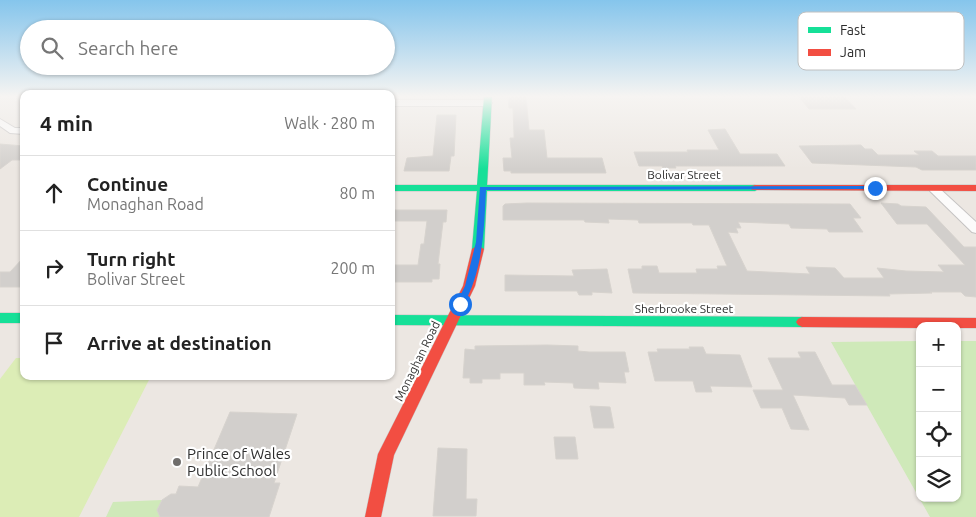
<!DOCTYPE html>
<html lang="en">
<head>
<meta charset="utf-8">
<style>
	body { margin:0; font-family:Ubuntu,sans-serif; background:#f6f6f6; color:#222 }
	.controls { position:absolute; right:15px; bottom:15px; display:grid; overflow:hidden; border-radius:10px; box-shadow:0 1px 4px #0004 }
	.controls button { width:45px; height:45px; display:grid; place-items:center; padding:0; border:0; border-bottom:1px solid #e0e0e0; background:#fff; color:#222; font:25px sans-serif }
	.stop { position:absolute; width:15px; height:15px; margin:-11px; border:4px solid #1a73e8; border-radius:50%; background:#fff }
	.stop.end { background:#1a73e8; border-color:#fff; box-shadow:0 1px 5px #0008 }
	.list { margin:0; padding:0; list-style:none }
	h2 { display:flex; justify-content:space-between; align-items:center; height:65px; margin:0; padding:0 20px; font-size:21px }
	h2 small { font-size:16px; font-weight:400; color:#767676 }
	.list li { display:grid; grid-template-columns:32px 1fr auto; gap:15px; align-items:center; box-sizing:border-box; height:75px; padding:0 20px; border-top:1px solid #e0e0e0 }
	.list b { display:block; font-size:19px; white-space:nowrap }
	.list p { margin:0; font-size:16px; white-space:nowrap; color:#767676 }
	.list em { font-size:16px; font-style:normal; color:#767676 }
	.icon { flex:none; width:28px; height:28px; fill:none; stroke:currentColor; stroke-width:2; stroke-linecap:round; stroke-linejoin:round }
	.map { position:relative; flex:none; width:976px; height:517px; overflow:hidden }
	.search { position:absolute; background:#fff; box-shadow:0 1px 4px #0004; left:20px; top:20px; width:375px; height:55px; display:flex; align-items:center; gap:12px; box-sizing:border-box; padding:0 18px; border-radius:28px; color:#767676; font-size:19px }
	.panel { position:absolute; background:#fff; box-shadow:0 1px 4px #0004; left:20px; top:90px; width:375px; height:290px; border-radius:10px }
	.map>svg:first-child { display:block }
	.green { fill:#cfe9b9 }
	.pitch { fill:#dcedb6 }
	.building { fill:#d2cfcc; stroke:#d7d3ce }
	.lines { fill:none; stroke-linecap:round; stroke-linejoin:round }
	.street-casing { stroke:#c5c3c3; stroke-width:2 }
	.fast-casing { stroke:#c5c3c3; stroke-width:1 }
	.jam-casing { stroke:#c5c3c3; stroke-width:1 }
	.street { fill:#fcfbfb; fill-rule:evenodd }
	.fast { fill:#16e098; fill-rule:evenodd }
	.jam { fill:#f24e42; fill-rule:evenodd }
	.route { fill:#1a73e8 }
	.poi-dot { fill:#706e6c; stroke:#fff; stroke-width:2 }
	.labels { text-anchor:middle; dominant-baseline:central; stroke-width:4.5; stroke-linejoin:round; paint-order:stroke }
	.street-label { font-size:12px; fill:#2d2d2d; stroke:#fff }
	.near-poi-label { font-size:15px; fill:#2d2d2d; stroke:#fff; text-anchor:start }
	.key { fill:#fff; stroke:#c0c0c0; stroke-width:1 }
	.key-label { font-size:14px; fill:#2d2d2d }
</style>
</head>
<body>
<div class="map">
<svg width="976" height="517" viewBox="0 0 976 517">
	<rect width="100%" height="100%" fill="#ece7e2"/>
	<!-- green -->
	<g class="green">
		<polygon points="920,341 920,498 957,498 957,341 976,341 976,517 930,517 831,342"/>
		<polygon points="162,500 157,510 160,517 106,517 113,502"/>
	</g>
	<!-- pitch -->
	<polygon class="pitch" points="16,358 24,358 24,376 151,376 79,517 0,517 0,379"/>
	<!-- building -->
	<g class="building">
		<polygon points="508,96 526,96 529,130 544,130 547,158 602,158 606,173 511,173 511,171 504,171 503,158 512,158 510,138 514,138 514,134 513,108 509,108"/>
		<polygon points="798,96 844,96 856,109 809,109"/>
		<polygon points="437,115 456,115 454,156 451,156 449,171 404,171 407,158 433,156"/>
		<polygon points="725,129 740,154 777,154 785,166 675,166 676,168 663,168 662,166 639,166 634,152 688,152 687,150 719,150 708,130"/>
		<polygon points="0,144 24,146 24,160 12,160 0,169"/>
		<polygon points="861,145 865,149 872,149 878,155 919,155 914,151 932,151 938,156 976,156 976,170 922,170 916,167 812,163 799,146"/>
		<polygon points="527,203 850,204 861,218 853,218 863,232 829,232 827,229 791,228 789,224 738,222 741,228 736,228 738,233 728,232 747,271 810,274 806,267 835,268 844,278 884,278 877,268 906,271 944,272 938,265 965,265 927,224 897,224 881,203 898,204 901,206 926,207 964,247 976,247 976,297 965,296 961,292 930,292 932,293 889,294 890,296 633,293 628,269 642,269 642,266 657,266 659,273 697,273 696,269 718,269 717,266 727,266 709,225 693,225 692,223 639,223 638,220 608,219 609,223 585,222 584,220 503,220 503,206 505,204"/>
		<polygon points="391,210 447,210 446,222 443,222 438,264 440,264 439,279 432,279 432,282 391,282 391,265 418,265 421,244 424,244 427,221 391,221"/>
		<polygon points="24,257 24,287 0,287 0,272 10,272"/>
		<polygon points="607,269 612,293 592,292 592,295 579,295 577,291 505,291 505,275 574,276 572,270"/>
		<polygon points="547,345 578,346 578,351 589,352 625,352 629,372 624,372 626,383 598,382 599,389 574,388 573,383 544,382 545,385 524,385 524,373 500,373 500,379 482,379 482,383 470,383 470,378 463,378 465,349 475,350 475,346"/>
		<polygon points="689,347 703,347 706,354 740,355 752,387 710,386 712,392 696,392 693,381 655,381 648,352 658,352 657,349 690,349"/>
		<polygon points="798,352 815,352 832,385 855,385 867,405 849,405 845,398 793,395 809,430 791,429 782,408 761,408 753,390 783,390 768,358 801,358"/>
		<polygon points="590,406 610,407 614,428 594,428"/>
		<polygon points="230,412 297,414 274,483 280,483 269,517 160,517 157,510 162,500 171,494 176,494 179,486 198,487"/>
		<polygon points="554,437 575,437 578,459 556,459"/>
		<polygon points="438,448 467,449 466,499 477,499 476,516 433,516"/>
	</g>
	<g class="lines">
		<!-- street casing -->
		<g class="street-casing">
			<g id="street">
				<polygon points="391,100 488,100 492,103 488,106 391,106"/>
				<polygon points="0,119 15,128 24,128 24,134 10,133 0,126"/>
				<polygon points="934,186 938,187 976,222 976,233 972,232 930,191 929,189 930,187"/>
			</g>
		</g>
		<!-- fast casing -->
		<g class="fast-casing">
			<g id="fast">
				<polygon points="484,96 492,96 487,185 755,185 760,188 755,191 487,191 484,249 478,253 474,252 472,249 477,191 391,191 391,185 477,185"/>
				<rect x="0" y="313" width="24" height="10"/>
				<polygon points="391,315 802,317 806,319 808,322 806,325 802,327 391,325"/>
			</g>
		</g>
		<!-- jam casing -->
		<g class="jam-casing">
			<g id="jam">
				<polygon points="755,185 976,185 976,191 752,190 750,188 752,186"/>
				<polygon points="478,245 484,249 475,286 394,455 381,517 365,517 378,454 463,286 472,249"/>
				<polygon points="802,317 976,318 976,328 957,328 957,326 920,326 920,328 802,327 798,325 796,322 798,319"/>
			</g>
		</g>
		<!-- street -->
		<use href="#street" class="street"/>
		<!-- fast -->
		<use href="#fast" class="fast"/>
		<!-- jam -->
		<use href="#jam" class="jam"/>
	</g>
	<!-- sky -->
	<linearGradient id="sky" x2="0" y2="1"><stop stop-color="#85c5ec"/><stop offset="0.57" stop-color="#f6f4f2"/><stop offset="1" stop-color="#f6f4f2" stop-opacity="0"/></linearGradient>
	<rect width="976" height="169" fill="url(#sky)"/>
	<!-- route -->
	<path class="route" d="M 875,186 L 877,186 L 877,189 L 486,190 C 484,231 483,270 463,306 L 460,307 L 456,304 L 465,286 L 476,242 L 480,187 Z"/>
	<!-- markers -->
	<circle class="poi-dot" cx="177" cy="462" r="5"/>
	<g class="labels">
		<!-- street labels -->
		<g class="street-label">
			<text x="684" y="174">Bolivar Street</text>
			<text x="684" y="308">Sherbrooke Street</text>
			<text transform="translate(417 361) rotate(-64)">Monaghan Road</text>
		</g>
		<!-- near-poi labels -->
		<g class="near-poi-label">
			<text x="187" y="453">Prince of Wales<tspan x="187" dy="17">Public School</tspan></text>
		</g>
	</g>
	<!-- legend -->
	<rect x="798" y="12" width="166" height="58" rx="8" class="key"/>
	<rect x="808" y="27" width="23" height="6" fill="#16e098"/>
	<rect x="808" y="49" width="23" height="7" fill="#f24e42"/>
	<g class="key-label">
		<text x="840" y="35">Fast</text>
		<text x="840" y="57">Jam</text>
	</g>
</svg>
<div class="controls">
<button>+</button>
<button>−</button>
<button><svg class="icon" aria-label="locate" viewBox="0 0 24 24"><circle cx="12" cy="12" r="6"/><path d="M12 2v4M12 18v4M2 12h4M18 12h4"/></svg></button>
<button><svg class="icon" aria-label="layers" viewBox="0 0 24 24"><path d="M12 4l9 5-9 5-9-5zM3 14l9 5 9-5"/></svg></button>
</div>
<div class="stop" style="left:460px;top:304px"></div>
<div class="stop end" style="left:875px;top:188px"></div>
<div class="search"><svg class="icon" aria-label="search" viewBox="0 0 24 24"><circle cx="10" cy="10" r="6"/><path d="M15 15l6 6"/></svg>Search here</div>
<section class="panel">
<h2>4 min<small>Walk · 280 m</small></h2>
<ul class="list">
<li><svg class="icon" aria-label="ahead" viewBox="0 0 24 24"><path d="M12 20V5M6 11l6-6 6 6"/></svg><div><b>Continue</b><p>Monaghan Road</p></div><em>80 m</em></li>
<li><svg class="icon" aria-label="right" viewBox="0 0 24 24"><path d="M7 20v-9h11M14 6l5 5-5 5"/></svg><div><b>Turn right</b><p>Bolivar Street</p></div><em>200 m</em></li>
<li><svg class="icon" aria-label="arrive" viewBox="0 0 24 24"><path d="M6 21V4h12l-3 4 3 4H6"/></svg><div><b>Arrive at destination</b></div></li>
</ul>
</section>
</div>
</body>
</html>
